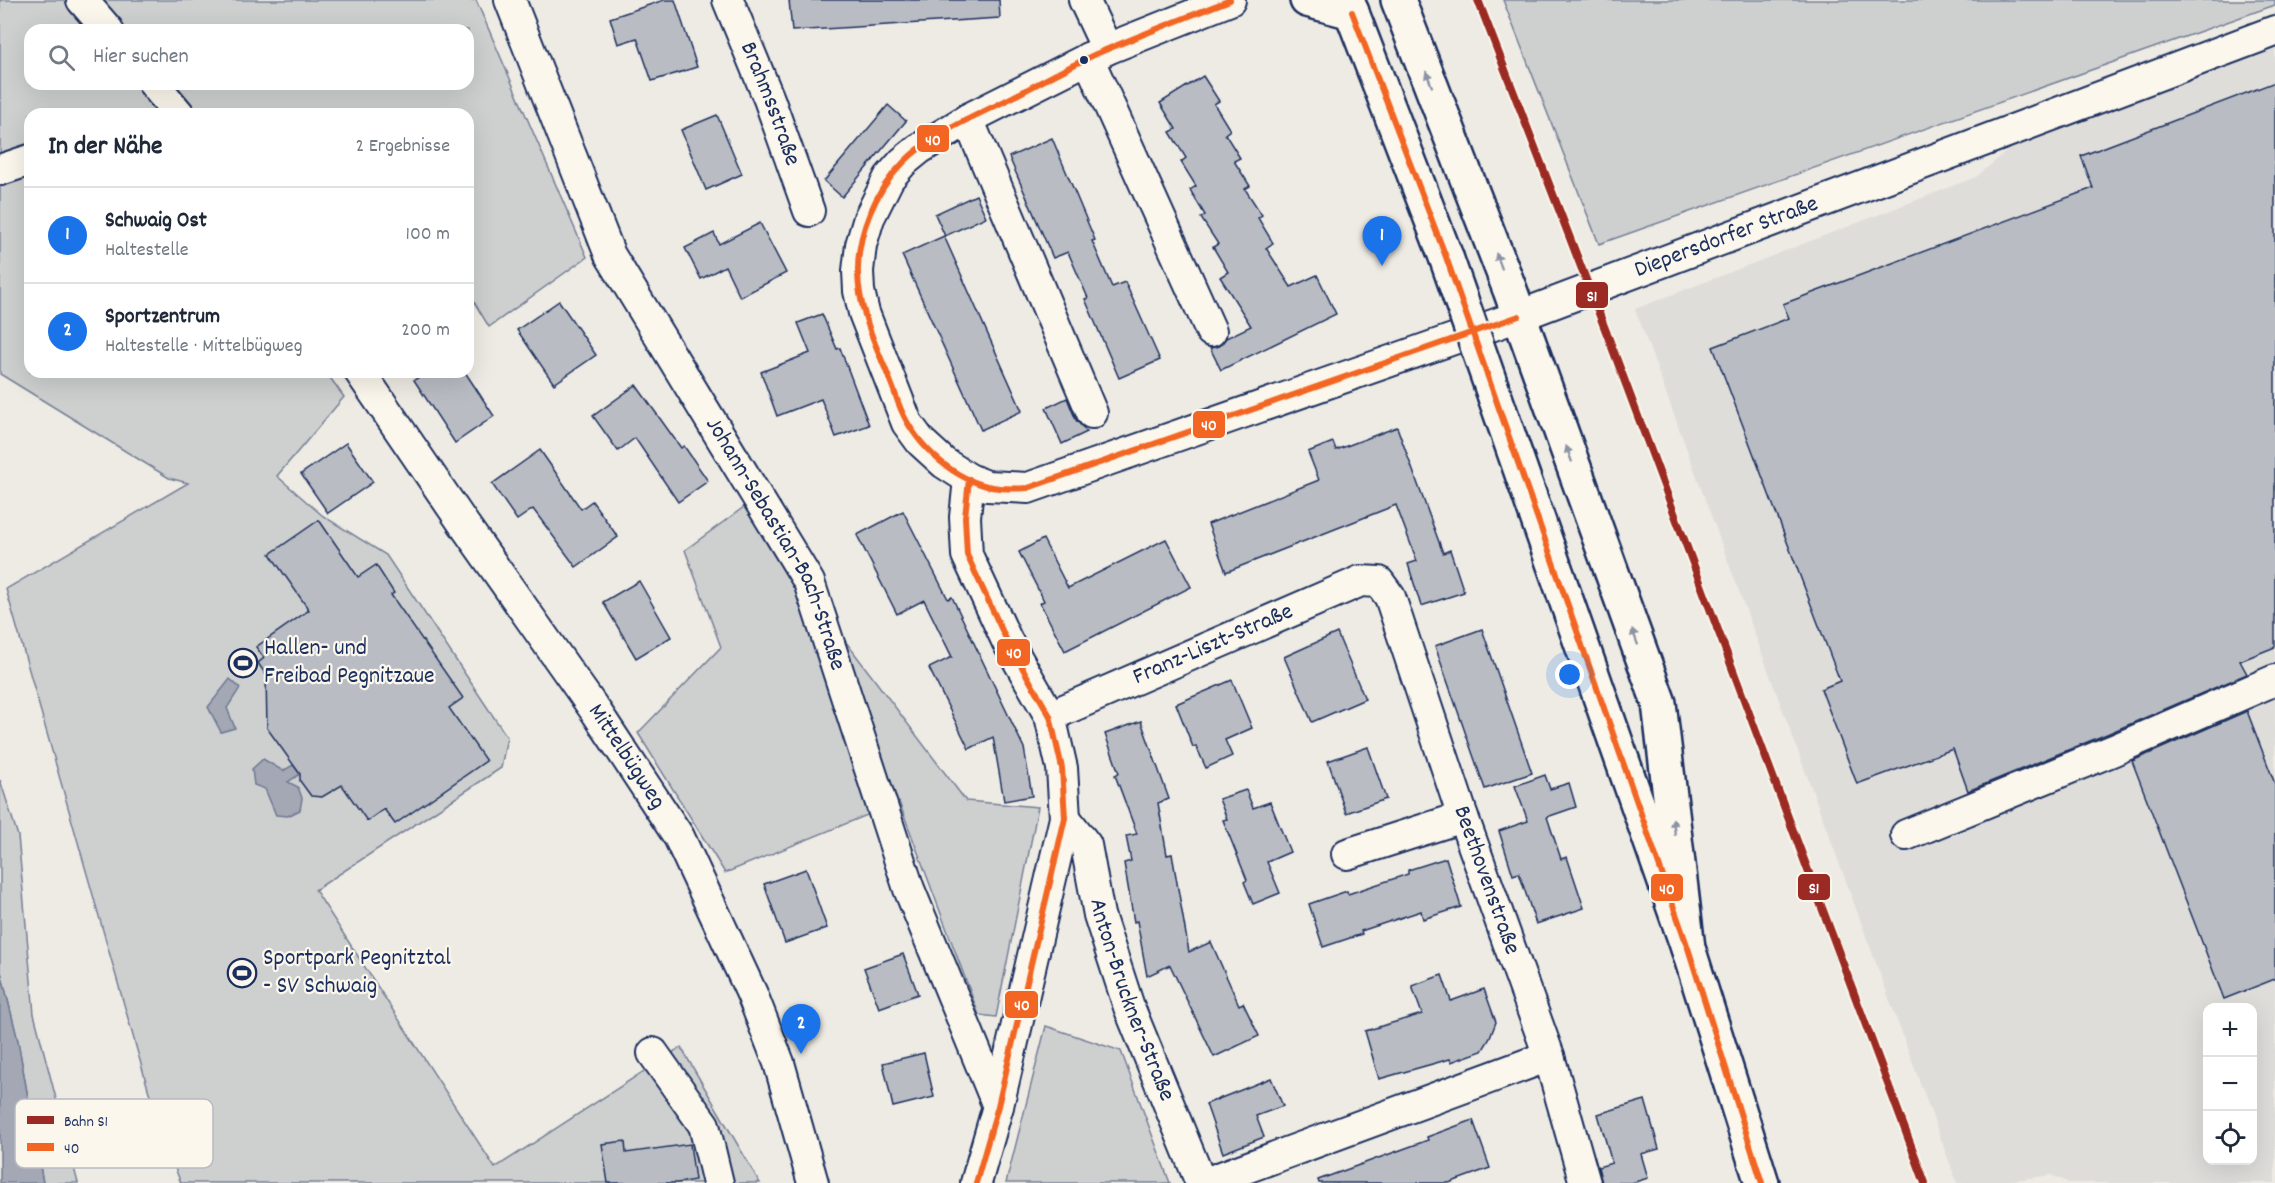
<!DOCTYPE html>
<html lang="de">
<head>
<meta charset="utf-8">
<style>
	body { margin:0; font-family:Dekko,sans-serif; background:#f6f6f7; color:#1f2937 }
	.controls { position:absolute; right:18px; bottom:18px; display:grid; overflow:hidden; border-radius:12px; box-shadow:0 6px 24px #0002 }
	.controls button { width:54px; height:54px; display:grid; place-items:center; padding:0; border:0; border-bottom:2px solid #e0e1e3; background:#fff; color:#1f2937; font:30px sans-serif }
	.you { position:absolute; left:1570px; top:675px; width:21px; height:21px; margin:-15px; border:4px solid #fff; border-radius:50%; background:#1a73e8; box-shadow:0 0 0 9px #1a73e833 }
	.badge { display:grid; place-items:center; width:39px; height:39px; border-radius:50%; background:#1a73e8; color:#fff; font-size:20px; font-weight:700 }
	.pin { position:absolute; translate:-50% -50px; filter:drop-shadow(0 2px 3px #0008) }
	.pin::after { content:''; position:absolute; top:32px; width:21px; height:18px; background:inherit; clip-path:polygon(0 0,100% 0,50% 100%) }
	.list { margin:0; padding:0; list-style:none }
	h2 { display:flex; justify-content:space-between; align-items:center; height:78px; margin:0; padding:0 24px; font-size:26px }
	h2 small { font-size:20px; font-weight:400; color:#747a83 }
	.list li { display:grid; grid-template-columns:39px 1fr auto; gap:18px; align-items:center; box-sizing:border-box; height:96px; padding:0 24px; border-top:2px solid #e0e1e3 }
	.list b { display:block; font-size:22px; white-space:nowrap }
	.list p { margin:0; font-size:20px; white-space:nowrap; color:#747a83 }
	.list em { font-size:20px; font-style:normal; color:#747a83 }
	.icon { flex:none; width:33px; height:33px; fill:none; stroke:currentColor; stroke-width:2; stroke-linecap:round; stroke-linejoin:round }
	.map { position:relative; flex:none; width:2275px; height:1183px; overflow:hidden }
	.search { position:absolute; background:#fff; box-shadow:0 6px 24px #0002; left:24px; top:24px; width:450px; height:66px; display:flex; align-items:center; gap:15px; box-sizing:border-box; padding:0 21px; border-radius:18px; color:#747a83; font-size:22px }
	.panel { position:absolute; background:#fff; box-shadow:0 6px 24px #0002; left:24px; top:108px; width:450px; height:270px; border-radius:18px }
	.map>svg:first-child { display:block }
	.built { fill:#deddda; fill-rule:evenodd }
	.green { fill:#cecfcf; stroke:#747f96; stroke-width:1.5; fill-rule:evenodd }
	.water { fill:#a3a8b4; stroke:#6d7892; stroke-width:1.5 }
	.building { fill:#b9bcc3; stroke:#1b2f5e; stroke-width:1.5 }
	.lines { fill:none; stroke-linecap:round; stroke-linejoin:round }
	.minor-casing { stroke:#1b2f5e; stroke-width:34 }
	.major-casing { stroke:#1b2f5e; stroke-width:38 }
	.minor { stroke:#fbf7ec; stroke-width:30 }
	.major { stroke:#fbf7ec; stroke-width:33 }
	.major-bridge-casing { stroke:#1b2f5e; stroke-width:38; stroke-linecap:butt }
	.major-bridge { stroke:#fbf7ec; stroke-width:33 }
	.bus-1-casing { stroke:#fbf7ec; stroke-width:10 }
	.bus-1 { stroke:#f26522; stroke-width:6 }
	.rail-1-casing { stroke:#fbf7ec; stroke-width:12 }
	.rail-1 { stroke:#9a2a23; stroke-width:8 }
	.oneway { fill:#8b93a5 }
	.bus-dot { fill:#1b2f5e; stroke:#fbf7ec; stroke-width:2 }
	.labels { text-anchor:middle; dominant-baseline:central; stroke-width:4.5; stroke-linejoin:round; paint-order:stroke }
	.street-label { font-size:24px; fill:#1b2f5e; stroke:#fbf7ec }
	.poi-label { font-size:24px; fill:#1b2f5e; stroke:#fbf7ec; text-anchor:start }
	.key { fill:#fbf7ec; stroke:#b8bbc1; stroke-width:1.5 }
	.key-label { font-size:16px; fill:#1b2f5e }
	.line-badge { stroke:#fbf7ec; stroke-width:2 }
	.badge-label { font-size:16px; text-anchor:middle; font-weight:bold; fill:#fff }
</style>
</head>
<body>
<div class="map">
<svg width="2275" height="1183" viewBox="0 0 2275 1183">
	<rect width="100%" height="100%" fill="#eeebe4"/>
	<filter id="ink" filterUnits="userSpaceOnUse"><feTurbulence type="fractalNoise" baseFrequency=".0167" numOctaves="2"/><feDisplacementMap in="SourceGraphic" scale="12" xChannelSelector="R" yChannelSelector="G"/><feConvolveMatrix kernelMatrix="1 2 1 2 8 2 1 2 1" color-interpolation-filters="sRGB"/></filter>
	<g filter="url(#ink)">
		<!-- built -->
		<path class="built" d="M 2275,47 L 2275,1183 L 2069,1183 L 2051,1175 L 1995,1183 L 1957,1183 L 1635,309 L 1976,177 L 2019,141 ZM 2208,1008 L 2252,1008 L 2252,1160 L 2208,1160 Z"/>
		<!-- green -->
		<g class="green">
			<path d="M 0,0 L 476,0 L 587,257 L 489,327 L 468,292 L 468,114 L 30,114 L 30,372 L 326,372 L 344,397 L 277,476 L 323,516 L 386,555 L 507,737 L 501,768 L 315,890 L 495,1168 L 681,1047 L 760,1183 L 181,1183 L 160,1131 L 6,589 L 188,483 L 169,478 L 0,374 ZM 30,30 L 468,30 L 468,84 L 30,84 Z"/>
			<polygon points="1503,0 2275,0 2275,5 1599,244"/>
			<polygon points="744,507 966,801 1038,807 996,1017 979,1015 899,802 725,873 638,733 721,647 685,550"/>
			<polygon points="0,780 18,836 34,1014 78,1183 43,1183 18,1041 0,968"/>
			<polygon points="1046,1026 1121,1051 1170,1183 1006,1183"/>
		</g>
		<!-- water -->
		<g class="water">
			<polygon points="230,679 240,688 227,708 235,728 221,732 208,707"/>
			<polygon points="263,759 283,771 293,765 300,774 288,782 298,787 302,798 300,810 288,816 276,815 265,789 254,785 252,769"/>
			<polygon points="0,968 18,1041 43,1183 0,1183"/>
		</g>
		<!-- building -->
		<g class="building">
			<polygon points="664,0 675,0 697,67 652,81 637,38 618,44 610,18"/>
			<polygon points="789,0 999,0 1000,18 792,31"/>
			<polygon points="1203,76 1219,101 1214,104 1230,130 1225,134 1240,158 1234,161 1250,186 1245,189 1262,215 1258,218 1273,243 1266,248 1291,287 1317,275 1336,314 1221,370 1210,348 1219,346 1226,338 1251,326 1220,277 1228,272 1213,247 1218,244 1201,218 1205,215 1190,190 1196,186 1181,162 1186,158 1170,132 1176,129 1160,103"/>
			<polygon points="2275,82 2275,647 2240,661 2247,674 2107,734 1968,791 1953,749 1857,784 1821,689 1840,681 1713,347 1789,318 1783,304 2093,188 2081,156"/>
			<polygon points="888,105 906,121 842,197 824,181"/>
			<polygon points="717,115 742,174 706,190 681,130"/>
			<polygon points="1052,138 1095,240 1092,241 1112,287 1125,282 1160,360 1119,378 1085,299 1088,298 1068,252 1053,258 1009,157"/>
			<polygon points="976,195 986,217 945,236 935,214"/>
			<polygon points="760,223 786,273 740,297 725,266 701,279 685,248 714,233 719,244"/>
			<polygon points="944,236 1022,411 981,430 902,255"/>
			<polygon points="559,301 596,355 554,384 517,330"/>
			<polygon points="822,314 837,349 840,348 869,425 836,437 821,399 777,416 761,372 810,353 798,323"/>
			<polygon points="427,372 465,372 494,416 455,443 414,380"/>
			<polygon points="636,385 681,448 684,446 708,481 678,502 635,438 618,451 593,416"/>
			<polygon points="1067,398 1076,420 1087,432 1062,444 1046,408"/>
			<polygon points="1397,427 1443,553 1450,550 1464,592 1421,606 1408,564 1417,561 1396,505 1226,572 1208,524 1319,480 1308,452 1333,442 1336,450"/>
			<polygon points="346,443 373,482 328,513 301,474"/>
			<polygon points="540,450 581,509 592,501 618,537 576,567 533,509 517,520 492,484"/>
			<polygon points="903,511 948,599 952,597 1024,748 1032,796 1004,801 993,737 969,749 929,668 952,657 924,600 897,614 857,535"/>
			<polygon points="319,520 358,577 376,565 394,593 391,595 463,698 449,708 486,761 395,824 384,809 367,821 342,785 322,797 311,796 300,781 300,774 267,728 266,675 258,663 264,658 256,647 309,610 270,554"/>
			<polygon points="1043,539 1068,588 1166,539 1191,587 1065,651 1040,603 1044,601 1019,552"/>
			<polygon points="639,581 671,637 636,658 603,602"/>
			<polygon points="1482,629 1532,773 1485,789 1435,646"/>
			<polygon points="1337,633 1365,699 1312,722 1284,657"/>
			<polygon points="1232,680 1252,728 1225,740 1232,756 1206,768 1196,746 1193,747 1176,704"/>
			<polygon points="2247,711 2275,784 2275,979 2224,999 2132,761"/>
			<polygon points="1141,721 1169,799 1158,803 1167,855 1172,854 1189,952 1211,942 1239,1005 1243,1003 1259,1036 1214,1057 1170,965 1147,976 1137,921 1134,922 1124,863 1131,861 1126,836 1137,834 1115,775 1119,773 1105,734"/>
			<polygon points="1368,747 1386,799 1346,813 1328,761"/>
			<polygon points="1545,775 1550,789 1569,783 1576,807 1547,817 1561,859 1567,857 1584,908 1536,924 1519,873 1513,875 1499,831 1528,821 1515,786"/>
			<polygon points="1246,790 1253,808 1270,802 1290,852 1267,862 1280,893 1253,904 1244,882 1247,880 1223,820 1227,819 1219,799"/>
			<polygon points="1446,858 1461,907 1423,919 1421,911 1361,931 1362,934 1323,947 1309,904 1347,891 1348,894 1408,874 1408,870"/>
			<polygon points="806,869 827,928 785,943 764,884"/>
			<polygon points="903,954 918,994 879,1008 864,968"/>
			<polygon points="1442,975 1451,1001 1484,989 1496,1022 1490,1038 1482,1051 1451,1062 1450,1059 1379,1079 1365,1031 1422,1014 1412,986"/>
			<polygon points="924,1053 934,1097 893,1107 883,1063"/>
			<polygon points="1271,1078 1283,1106 1256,1116 1264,1137 1223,1153 1206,1104"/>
			<polygon points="1645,1100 1659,1149 1641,1154 1648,1178 1632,1183 1602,1183 1598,1167 1612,1163 1598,1114"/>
			<polygon points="1473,1120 1490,1168 1449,1183 1319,1183 1318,1180 1428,1140 1427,1137"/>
			<polygon points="625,1141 626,1153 690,1144 695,1180 677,1183 608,1183 602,1144"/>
		</g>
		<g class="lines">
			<!-- minor casing -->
			<g class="minor-casing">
				<g id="minor">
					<polyline points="82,0 108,30"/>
					<path id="s1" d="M 510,0 L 610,255 L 809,582 L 909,889 L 998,1106"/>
					<path id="s2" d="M 728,0 L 769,99 L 809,211"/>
					<polyline points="1084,0 1107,49"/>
					<path id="s3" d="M 1230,0 L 1107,49 L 968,119 L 919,149 L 903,162 L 889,178 L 869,218 L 861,245 L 858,271 L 859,291 L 864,313 L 907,423 L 921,442 L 944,463 L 969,479 L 987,486 L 1028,488 L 1519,316 L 2275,31"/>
					<polyline points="1088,58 1211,331"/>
					<polyline points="154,84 179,114"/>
					<polyline points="968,119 1092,413"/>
					<polyline points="0,170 30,160"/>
					<path id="s4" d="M 360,372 L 463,523 L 597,713 L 679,837 L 752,994 L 779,1063 L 813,1183"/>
					<polyline points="969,479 965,517 967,555 1007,641 1050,716 1062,768 1065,818 998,1106 976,1183"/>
					<path id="s5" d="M 1050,716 L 1354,584 L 1360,581 L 1379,582 L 1390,597 L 1463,817 L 1549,1056 L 1585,1183"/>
					<path id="s6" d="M 1065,818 L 1086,845 L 1099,915 L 1129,1007 L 1201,1183"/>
					<polyline points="1906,835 2114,750 2275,680"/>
					<polyline points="1347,854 1463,817"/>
					<polyline points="653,1053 704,1125 718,1183"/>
					<polyline points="1205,1183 1549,1056"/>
				</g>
			</g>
			<!-- major casing -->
			<g class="major-casing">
				<g id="major">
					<polyline points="1307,0 1352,12"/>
					<polyline points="1347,0 1446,257"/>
					<polyline points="1398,0 1510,290 1659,703 1688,948"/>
					<polyline points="1495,397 1688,948 1762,1183"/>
				</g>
			</g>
			<!-- minor -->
			<use href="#minor" class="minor"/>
			<!-- major -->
			<use href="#major" class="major"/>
			<!-- major-bridge casing -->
			<g class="major-bridge-casing">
				<polyline id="major-bridge" points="1446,257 1495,397"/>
			</g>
			<!-- major-bridge -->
			<use href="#major-bridge" class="major-bridge"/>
			<!-- bus-1 casing -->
			<g class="bus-1-casing">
				<g id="bus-1">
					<path d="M 1230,0 C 1185,18 1140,35 1096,54 C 1064,69 1034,86 1003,102 C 969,119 930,135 903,163 C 875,191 857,234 858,273 C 859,320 884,359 898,402 C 912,441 948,476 987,486 C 1000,489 1015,489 1028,488 L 1519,316"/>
					<polyline points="1352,12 1446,257 1688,948 1762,1183"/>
					<polyline points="969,479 965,517 967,555 1007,641 1050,716 1062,768 1065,818 998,1106 976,1183"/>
				</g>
			</g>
			<!-- bus-1 -->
			<use href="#bus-1" class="bus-1"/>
			<!-- rail-1 casing -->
			<g class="rail-1-casing">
				<polyline id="rail-1" points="1478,0 1612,347 1925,1183"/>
			</g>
			<!-- rail-1 -->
			<use href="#rail-1" class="rail-1"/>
		</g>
		<!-- one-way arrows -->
		<defs><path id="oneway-solid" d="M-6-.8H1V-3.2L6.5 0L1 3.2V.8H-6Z" transform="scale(1.5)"/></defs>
		<g class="oneway">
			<use href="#oneway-solid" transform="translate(1429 79) rotate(-111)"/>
			<use href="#oneway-solid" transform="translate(1499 261) rotate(-111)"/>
			<use href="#oneway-solid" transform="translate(1569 454) rotate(-110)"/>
			<use href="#oneway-solid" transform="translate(1635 637) rotate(-110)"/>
			<use href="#oneway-solid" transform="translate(1674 827) rotate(-97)"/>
		</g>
	</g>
	<!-- icons -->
	<defs>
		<g id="stadium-ring" transform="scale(1.5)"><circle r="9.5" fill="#fbf7ec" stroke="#1b2f5e" stroke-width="1.5"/><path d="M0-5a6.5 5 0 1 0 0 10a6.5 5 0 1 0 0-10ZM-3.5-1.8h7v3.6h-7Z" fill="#1b2f5e"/></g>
	</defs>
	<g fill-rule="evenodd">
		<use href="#stadium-ring" x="243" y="663"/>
		<use href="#stadium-ring" x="242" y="973"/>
	</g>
	<!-- markers -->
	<circle class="bus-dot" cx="1084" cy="60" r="5"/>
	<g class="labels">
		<!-- street labels -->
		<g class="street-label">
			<text stroke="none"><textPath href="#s2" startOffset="112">Brahmsstraße</textPath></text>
			<text stroke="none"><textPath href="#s3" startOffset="1534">Diepersdorfer Straße</textPath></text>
			<text stroke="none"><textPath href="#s1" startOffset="608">Johann-Sebastian-Bach-Straße</textPath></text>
			<text stroke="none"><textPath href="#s5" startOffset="178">Franz-Liszt-Straße</textPath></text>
			<text stroke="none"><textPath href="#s4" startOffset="468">Mittelbügweg</textPath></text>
			<text stroke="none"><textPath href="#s5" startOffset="675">Beethovenstraße</textPath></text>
			<text stroke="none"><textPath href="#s6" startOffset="196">Anton-Bruckner-Straße</textPath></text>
		</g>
		<!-- poi labels -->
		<g class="poi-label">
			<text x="264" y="649">Hallen- und<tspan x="264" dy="28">Freibad Pegnitzaue</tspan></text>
			<text x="263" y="959">Sportpark Pegnitztal<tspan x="263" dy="28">- SV Schwaig</tspan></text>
		</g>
	</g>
	<!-- legend -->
	<rect x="15" y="1099" width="198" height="69" rx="9" class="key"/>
	<rect x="27" y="1116" width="27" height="8" fill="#9a2a23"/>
	<rect x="27" y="1143" width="27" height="8" fill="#f26522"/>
	<g class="key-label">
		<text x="64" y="1126">Bahn S1</text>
		<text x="64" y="1153">40</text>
	</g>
	<g class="line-badge">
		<rect x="916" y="124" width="34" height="29" rx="6" fill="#f26522"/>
		<rect x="1575" y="281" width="34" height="28" rx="6" fill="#9a2a23"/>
		<rect x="1192" y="410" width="34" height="29" rx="6" fill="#f26522"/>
		<rect x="996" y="638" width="35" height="29" rx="6" fill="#f26522"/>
		<rect x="1797" y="873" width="34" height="28" rx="6" fill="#9a2a23"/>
		<rect x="1650" y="873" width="34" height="29" rx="6" fill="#f26522"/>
		<rect x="1004" y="990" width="35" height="29" rx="6" fill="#f26522"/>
	</g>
	<g class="badge-label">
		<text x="933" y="145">40</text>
		<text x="1592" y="301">S1</text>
		<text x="1209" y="430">40</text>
		<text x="1014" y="658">40</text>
		<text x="1814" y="893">S1</text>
		<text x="1667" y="894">40</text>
		<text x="1022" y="1010">40</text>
	</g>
</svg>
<div class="controls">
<button>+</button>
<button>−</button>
<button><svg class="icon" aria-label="locate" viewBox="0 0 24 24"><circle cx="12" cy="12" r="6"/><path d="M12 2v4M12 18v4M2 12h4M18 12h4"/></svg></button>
</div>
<div class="you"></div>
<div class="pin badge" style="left:1382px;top:266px">1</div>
<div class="pin badge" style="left:801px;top:1054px">2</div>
<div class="search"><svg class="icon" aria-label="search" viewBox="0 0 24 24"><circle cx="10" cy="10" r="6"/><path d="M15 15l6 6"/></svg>Hier suchen</div>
<section class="panel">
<h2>In der Nähe<small>2 Ergebnisse</small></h2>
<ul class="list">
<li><span class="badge">1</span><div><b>Schwaig Ost</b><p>Haltestelle</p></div><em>100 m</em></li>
<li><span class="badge">2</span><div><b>Sportzentrum</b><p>Haltestelle · Mittelbügweg</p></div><em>200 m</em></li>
</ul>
</section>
</div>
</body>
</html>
